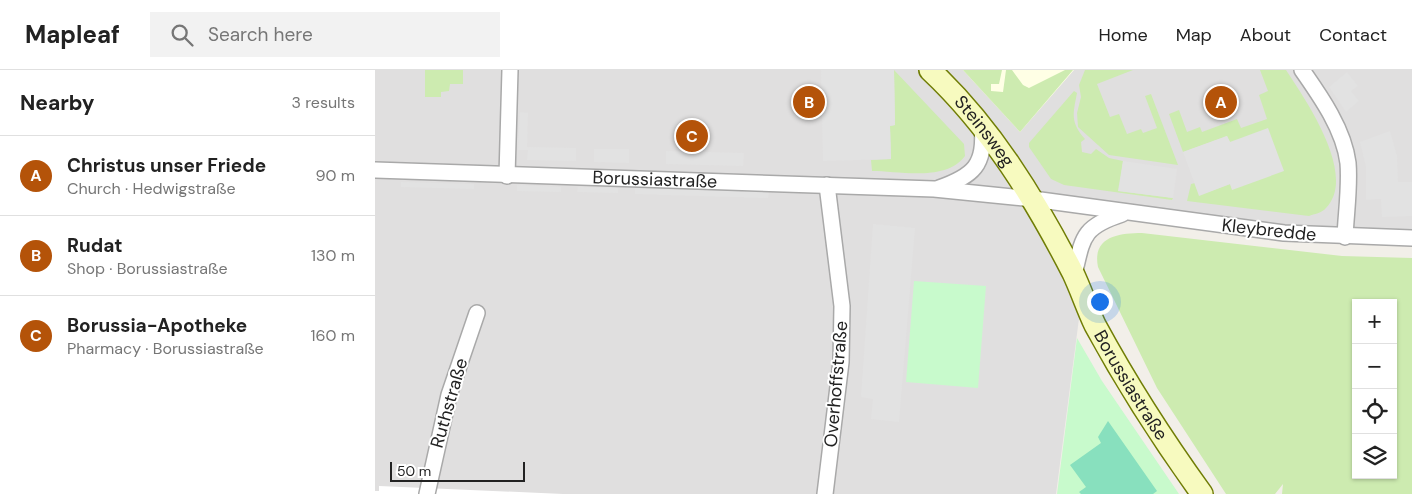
<!DOCTYPE html>
<html lang="en">
<head>
<meta charset="utf-8">
<style>
	body { margin:0; font-family:"DM Sans",sans-serif; background:#f2f2f2; color:#222 }
	.controls { position:absolute; right:15px; bottom:15px; display:grid; overflow:hidden; border-radius:0px; box-shadow:0 1px 4px #0004 }
	.controls button { width:45px; height:45px; display:grid; place-items:center; padding:0; border:0; border-bottom:1px solid #e0e0e0; background:#fff; color:#222; font:25px sans-serif }
	.scale { position:absolute; left:15px; bottom:12px; width:135px; box-sizing:border-box; padding-left:5px; border:2px solid #222; border-top:0; font-size:14px; line-height:18px; white-space:nowrap; color:#222; -webkit-text-stroke:4px #fff; paint-order:stroke }
	.you { position:absolute; left:724px; top:231px; width:18px; height:18px; margin:-12px; border:4px solid #fff; border-radius:50%; background:#1a73e8; box-shadow:0 0 0 8px #1a73e833 }
	.badge { display:grid; place-items:center; width:32px; height:32px; border-radius:50%; background:#b45309; color:#fff; font-size:16px; font-weight:700 }
	.pin { position:absolute; translate:-50% -50%; border:2px solid #fff; box-shadow:0 1px 5px #0006 }
	.list { margin:0; padding:0; list-style:none }
	h2 { display:flex; justify-content:space-between; align-items:center; height:65px; margin:0; padding:0 20px; font-size:21px }
	h2 small { font-size:16px; font-weight:400; color:#767676 }
	.list li { display:grid; grid-template-columns:32px 1fr auto; gap:15px; align-items:center; box-sizing:border-box; height:80px; padding:0 20px; border-top:1px solid #e0e0e0 }
	.list b { display:block; font-size:19px; white-space:nowrap }
	.list p { margin:0; font-size:16px; white-space:nowrap; color:#767676 }
	.list em { font-size:16px; font-style:normal; color:#767676 }
	.icon { flex:none; width:28px; height:28px; fill:none; stroke:currentColor; stroke-width:2; stroke-linecap:round; stroke-linejoin:round }
	.map { position:relative; flex:none; width:1037px; height:424px; overflow:hidden }
	header { display:flex; align-items:center; gap:30px; box-sizing:border-box; height:70px; padding:0 25px; background:#fff; border-bottom:1px solid #e0e0e0 }
	header strong { font-size:24px }
	nav { display:flex; gap:28px; margin-inline-start:auto; font-size:18px }
	.search { width:350px; height:45px; background:#f2f2f2; display:flex; align-items:center; gap:12px; box-sizing:border-box; padding:0 18px; border-radius:0px; color:#767676; font-size:19px }
	main { display:flex }
	aside { flex:1; background:#fff }
	.map>svg:first-child { display:block }
	.residential { fill:#e0dfdf }
	.education { fill:#ffffe5 }
	.grass { fill:#cdebb0; fill-rule:evenodd }
	.park { fill:#c8facc }
	.pitch { fill:#88e0be }
	.parking { fill:#e2e2e2 }
	.pier { fill:#fff }
	.lines { fill:none; stroke-linecap:round; stroke-linejoin:round }
	.minor-casing { stroke:#a9a9a9; stroke-width:18 }
	.secondary-casing { stroke:#707d05; stroke-width:24 }
	.minor { stroke:#fff; stroke-width:15 }
	.secondary { stroke:#f7fabf; stroke-width:21 }
	.labels { text-anchor:middle; dominant-baseline:central; stroke-width:4; stroke-linejoin:round; paint-order:stroke }
	.street-label { font-size:18px; fill:#222; stroke:#fff }
</style>
</head>
<body>
<header>
<strong>Mapleaf</strong>
<div class="search"><svg class="icon" aria-label="search" viewBox="0 0 24 24"><circle cx="10" cy="10" r="6"/><path d="M15 15l6 6"/></svg>Search here</div>
<nav><a>Home</a><a>Map</a><a>About</a><a>Contact</a></nav>
</header>
<main>
<aside>
<h2>Nearby<small>3 results</small></h2>
<ul class="list">
<li><span class="badge">A</span><div><b>Christus unser Friede</b><p>Church · Hedwigstraße</p></div><em>90 m</em></li>
<li><span class="badge">B</span><div><b>Rudat</b><p>Shop · Borussiastraße</p></div><em>130 m</em></li>
<li><span class="badge">C</span><div><b>Borussia-Apotheke</b><p>Pharmacy · Borussiastraße</p></div><em>160 m</em></li>
</ul>
</aside>
<div class="map">
<svg width="1037" height="424" viewBox="0 0 1037 424">
	<rect width="100%" height="100%" fill="#f2efe9"/>
	<!-- residential -->
	<polygon class="residential" points="0,0 1037,0 1037,161 919,157 818,145 649,119 705,241 681,424 0,424"/>
	<!-- education -->
	<polygon class="education" points="588,0 699,0 645,62"/>
	<!-- grass -->
	<g class="grass">
		<polygon points="50,0 88,0 88,14 75,14 74,21 66,22 66,27 50,27"/>
		<path d="M 509,0 L 519,0 L 589,74 L 590,86 C 571,112 524,101 497,101 L 496,90 L 516,89 L 515,56 L 520,55 L 519,1 Z"/>
		<polygon points="588,0 627,0 624,14 616,14 616,21 628,22 631,0 637,0 648,15 654,18 690,0 698,0 645,62"/>
		<polygon points="710,0 758,0 722,14 735,47 744,44 752,64 766,59 768,63 782,58 770,26 776,24 803,95 734,85 703,57 702,43 706,27 704,15"/>
		<path d="M 885,0 L 911,0 C 930,29 983,105 951,138 C 947,143 939,144 934,146 L 812,131 L 816,114 L 820,113 L 825,125 L 855,114 L 858,120 L 855,72 L 852,66 L 808,82 L 794,44 L 804,40 L 812,62 L 825,57 L 827,62 L 862,49 L 866,58 L 892,49 L 884,25 L 893,21 Z"/>
		<path d="M 699,21 L 702,23 C 698,44 695,52 710,69 L 706,72 L 707,82 L 716,84 L 721,79 L 734,88 L 748,91 L 744,121 L 798,128 L 797,130 L 689,115 L 676,109 L 654,77 L 654,73 Z"/>
		<path d="M 767,163 L 967,186 L 1037,188 L 1037,424 L 907,424 L 908,414 L 900,424 L 851,424 L 782,318 L 723,197 C 717,167 743,163 767,163 ZM 981,233 L 1018,233 L 1018,405 L 981,405 Z"/>
	</g>
	<!-- park -->
	<g class="park">
		<polygon points="539,211 611,216 603,318 531,312"/>
		<polygon points="702,268 727,311 804,424 682,424"/>
	</g>
	<!-- pitch -->
	<polygon class="pitch" points="733,351 782,421 778,424 706,424 704,422 711,417 695,395 726,373 723,367"/>
	<!-- parking -->
	<g class="parking">
		<polygon points="446,0 519,0 520,55 515,56 516,89 448,91"/>
		<polygon points="972,2 983,16 976,21 984,31 971,42 954,17"/>
		<polygon points="145,42 153,43 152,77 201,78 201,91 152,90 153,80 143,80"/>
		<polygon points="893,58 909,101 857,120 855,114 824,126 808,82 852,66 855,72"/>
		<polygon points="1015,61 1022,86 1023,112 1037,112 1037,146 1007,147 1006,129 991,130 991,97 985,72"/>
		<polygon points="219,79 254,79 254,93 219,92"/>
		<polygon points="291,81 369,83 368,96 291,94"/>
		<polygon points="748,91 802,99 798,128 743,121"/>
		<polygon points="26,112 99,114 99,119 26,117"/>
		<polygon points="142,115 186,117 186,122 142,121"/>
		<polygon points="203,117 243,118 243,123 202,122"/>
		<polygon points="260,118 394,122 393,128 260,124"/>
		<polygon points="498,154 540,158 524,352 496,349 498,329 486,327"/>
	</g>
	<!-- pier -->
	<polygon class="pier" points="4,416 188,424 0,424 0,421 4,421"/>
	<g class="lines">
		<!-- minor casing -->
		<g class="minor-casing">
			<g id="minor">
				<path d="M 927,0 C 946,27 969,60 973,93 C 975,117 971,143 970,167"/>
				<path id="s1" d="M 0,100 L 559,119 L 658,129 L 909,163 L 1037,168"/>
				<polyline points="132,106 135,0"/>
				<path d="M 564,118 C 598,106 611,95 607,57"/>
				<path d="M 699,205 C 708,167 707,157 747,144"/>
				<polyline points="52,424 74,325 102,243"/>
				<polyline points="450,424 466,292 467,236 452,115"/>
			</g>
		</g>
		<!-- secondary casing -->
		<g class="secondary-casing">
			<g id="secondary">
				<path id="s2" d="M 555,0 C 616,57 660,129 698,203 C 706,220 712,238 720,255 C 752,314 788,370 827,424"/>
			</g>
		</g>
		<!-- minor -->
		<use href="#minor" class="minor"/>
		<!-- secondary -->
		<use href="#secondary" class="secondary"/>
	</g>
	<g class="labels">
		<!-- street labels -->
		<g class="street-label">
			<text stroke="none"><textPath href="#s2" startOffset="82">Steinsweg</textPath></text>
			<text stroke="none"><textPath href="#s1" startOffset="280">Borussiastraße</textPath></text>
			<text transform="translate(894 160) rotate(6)">Kleybredde</text>
			<text transform="translate(461 314) rotate(-85)">Overhoffstraße</text>
			<text stroke="none"><textPath href="#s2" startOffset="376">Borussiastraße</textPath></text>
			<text transform="translate(74 333) rotate(-74)">Ruthstraße</text>
		</g>
	</g>
</svg>
<div class="controls">
<button>+</button>
<button>−</button>
<button><svg class="icon" aria-label="locate" viewBox="0 0 24 24"><circle cx="12" cy="12" r="6"/><path d="M12 2v4M12 18v4M2 12h4M18 12h4"/></svg></button>
<button><svg class="icon" aria-label="layers" viewBox="0 0 24 24"><path d="M12 4l9 5-9 5-9-5zM3 14l9 5 9-5"/></svg></button>
</div>
<div class="scale">50 m</div>
<div class="you"></div>
<div class="pin badge" style="left:846px;top:32px">A</div>
<div class="pin badge" style="left:434px;top:32px">B</div>
<div class="pin badge" style="left:317px;top:66px">C</div>
</div>
</main>
</body>
</html>
